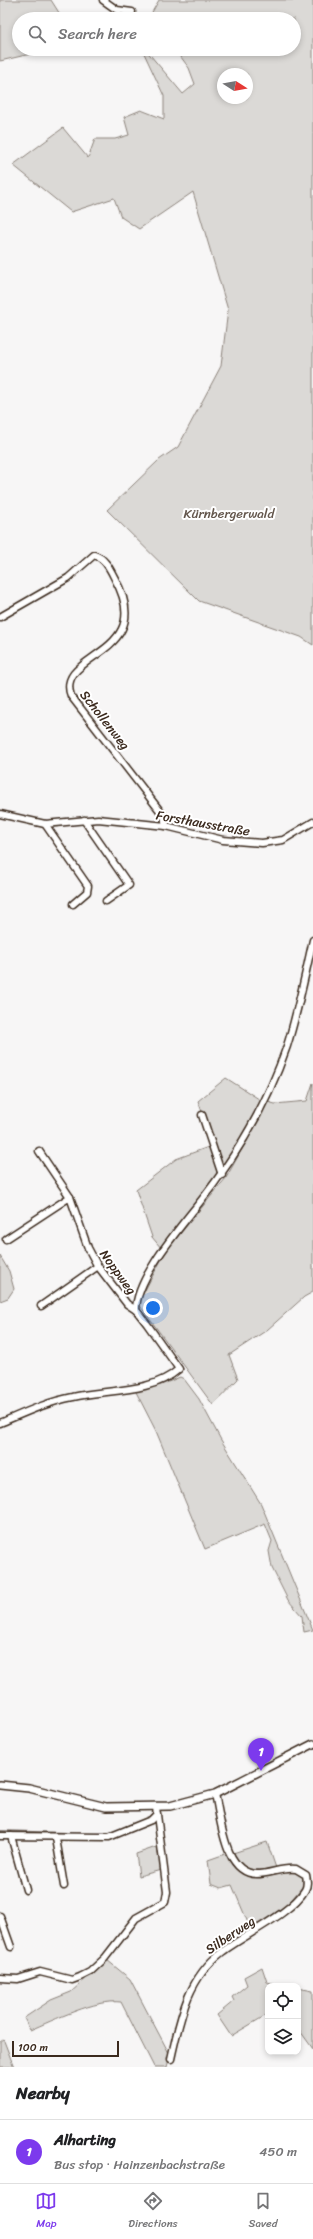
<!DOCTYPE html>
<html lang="en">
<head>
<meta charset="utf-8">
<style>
	body { margin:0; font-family:Sriracha,sans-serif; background:#f6f6f6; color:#202124 }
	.controls { position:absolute; right:12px; bottom:12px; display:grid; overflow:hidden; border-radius:8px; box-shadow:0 2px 6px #0003 }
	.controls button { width:36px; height:36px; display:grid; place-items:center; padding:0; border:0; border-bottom:1px solid #e0e0e0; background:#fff; color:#202124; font:20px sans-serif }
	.compass { position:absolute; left:217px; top:68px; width:36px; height:36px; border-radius:50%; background:#fff; box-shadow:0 2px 6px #0003; rotate:101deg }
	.scale { position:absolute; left:12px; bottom:10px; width:107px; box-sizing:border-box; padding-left:4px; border:2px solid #3b2a1e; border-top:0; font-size:11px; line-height:14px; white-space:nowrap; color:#3b2a1e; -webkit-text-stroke:3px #fff; paint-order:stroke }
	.you { position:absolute; left:153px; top:1308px; width:14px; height:14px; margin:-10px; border:3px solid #fff; border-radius:50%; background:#1a73e8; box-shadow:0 0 0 6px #1a73e833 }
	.badge { display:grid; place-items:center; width:26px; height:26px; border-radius:50%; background:#7c3aed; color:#fff; font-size:13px; font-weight:700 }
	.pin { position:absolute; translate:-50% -33px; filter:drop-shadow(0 1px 2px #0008) }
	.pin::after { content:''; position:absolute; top:21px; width:14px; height:12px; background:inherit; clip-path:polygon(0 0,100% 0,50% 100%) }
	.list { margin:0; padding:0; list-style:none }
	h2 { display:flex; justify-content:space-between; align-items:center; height:52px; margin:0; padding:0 16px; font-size:17px }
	h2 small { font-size:13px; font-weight:400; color:#757577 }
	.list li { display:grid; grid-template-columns:26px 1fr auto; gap:12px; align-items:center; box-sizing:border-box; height:64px; padding:0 16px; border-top:1px solid #e0e0e0 }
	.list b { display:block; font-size:15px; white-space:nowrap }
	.list p { margin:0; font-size:13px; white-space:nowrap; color:#757577 }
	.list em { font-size:13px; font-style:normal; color:#757577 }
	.icon { flex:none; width:22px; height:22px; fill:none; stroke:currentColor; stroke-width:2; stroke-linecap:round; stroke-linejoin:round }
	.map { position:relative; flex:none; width:313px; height:2067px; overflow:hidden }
	.search { position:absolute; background:#fff; box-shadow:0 2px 6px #0003; left:12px; right:12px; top:12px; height:44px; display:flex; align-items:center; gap:10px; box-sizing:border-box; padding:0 14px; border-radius:22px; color:#757577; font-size:15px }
	.sheet { height:116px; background:#fff }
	nav { display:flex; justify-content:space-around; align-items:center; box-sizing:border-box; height:56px; border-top:1px solid #e0e0e0; background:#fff; font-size:11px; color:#757577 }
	nav a { display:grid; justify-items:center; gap:2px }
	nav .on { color:#7c3aed }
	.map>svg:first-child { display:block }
	.green { fill:#dbd9d6; stroke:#8b827a; fill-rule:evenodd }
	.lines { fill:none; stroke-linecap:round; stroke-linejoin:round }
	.stream { stroke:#847972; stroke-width:2 }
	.minor-casing { stroke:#3b2a1e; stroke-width:9 }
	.tertiary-casing { stroke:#3b2a1e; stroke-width:10 }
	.minor { stroke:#fff; stroke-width:6 }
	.tertiary { stroke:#fff; stroke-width:7 }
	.labels { text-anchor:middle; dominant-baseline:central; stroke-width:4; stroke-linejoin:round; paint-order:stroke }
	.park-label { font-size:13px; fill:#63564c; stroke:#fff }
	.street-label { font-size:13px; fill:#3b2a1e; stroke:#fff }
</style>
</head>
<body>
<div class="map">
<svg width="313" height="2067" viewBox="0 0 313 2067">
	<rect width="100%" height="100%" fill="#f7f6f6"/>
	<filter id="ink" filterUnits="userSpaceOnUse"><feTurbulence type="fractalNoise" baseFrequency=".025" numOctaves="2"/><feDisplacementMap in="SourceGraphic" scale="8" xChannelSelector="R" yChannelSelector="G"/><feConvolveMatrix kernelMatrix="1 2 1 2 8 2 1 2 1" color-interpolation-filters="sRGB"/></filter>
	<g filter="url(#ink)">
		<!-- green -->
		<g class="green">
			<polygon points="0,0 51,0 63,19 19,19 19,49 52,49 0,61"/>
			<path d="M 159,0 L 313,0 L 313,645 L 301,637 L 199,601 L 107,510 L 159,460 L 178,447 L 221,366 L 228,310 L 193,192 L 139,229 L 121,217 L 114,198 L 71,212 L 13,165 L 63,128 L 88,158 L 95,139 L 115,139 L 129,135 L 124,117 L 141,110 L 164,119 L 164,96 L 142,49 L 145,49 L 183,94 L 195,84 L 189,68 L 175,49 L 294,49 L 294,19 L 154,19 L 151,14 ZM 223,74 L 247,74 L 247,98 L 223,98 Z"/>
			<polygon points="226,1078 262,1101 223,1168 198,1101"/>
			<polygon points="313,1083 313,1292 304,1297 267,1330 229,1355 238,1379 213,1405 138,1303 166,1251 226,1178 268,1102 275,1104 307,1101"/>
			<polygon points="211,1146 220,1174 161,1248 152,1237 136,1190 176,1159"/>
			<polygon points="0,1256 9,1271 14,1289 8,1298 0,1301"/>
			<polygon points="180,1377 184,1379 199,1399 221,1440 261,1504 313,1630 304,1632 302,1616 288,1600 272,1568 269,1551 272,1541 265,1524 205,1549 156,1431 135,1390 161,1385"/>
			<path d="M 267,1842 L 276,1868 C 258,1871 240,1873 233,1853 Z"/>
			<polygon points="159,1846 161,1870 139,1876 136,1854"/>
			<path d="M 228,1853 C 238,1887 267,1876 294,1871 L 303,1876 L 303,1886 L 287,1905 L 251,1930 L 232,1885 L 221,1888 L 211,1884 L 208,1860 Z"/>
			<path d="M 107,1960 L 130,1979 L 170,2055 L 167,2067 L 154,2067 L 121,2002 C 96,1999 54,2020 30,2030 L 24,2018 L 51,2000 L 71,1992 Z"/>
			<polygon points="262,1967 267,1982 287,1986 268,1986 268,2014 231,2036 217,2015 234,2001 232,1997 247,1985 244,1977"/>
			<polygon points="298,1988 313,1991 313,2049 298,2028"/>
			<polygon points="3,2040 4,2041 14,2067 0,2067 0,2042"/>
		</g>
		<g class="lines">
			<!-- stream -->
			<polyline class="stream" points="0,1831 66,1833"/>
			<!-- minor casing -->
			<g class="minor-casing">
				<g id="minor">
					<polyline points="103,0 117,10 132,12"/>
					<path d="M 0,617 L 68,578 L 94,555 C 105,558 110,569 115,579 C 158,657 54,652 71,696 L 164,816 L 166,826"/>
					<polyline points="0,814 45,824 98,819 166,826 223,840 262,843 283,840 313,822"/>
					<polyline points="84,820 129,885 106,901"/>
					<polyline points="45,824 88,886 87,892 73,904"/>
					<polyline points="202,1115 222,1175"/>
					<polyline points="39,1151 70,1197"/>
					<polyline points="41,1306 98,1266"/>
					<path d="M 136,1310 C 136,1279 177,1231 196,1207 C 235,1159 267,1105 287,1046 C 298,1011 305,975 313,940"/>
					<path d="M 0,1423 C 24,1413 47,1402 73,1397 C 107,1389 151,1394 179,1369 L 147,1324 L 136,1310 L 127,1304 L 97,1265 L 88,1248 L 70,1197 L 6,1239"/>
					<polyline points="0,1836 109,1837 151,1820 157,1814"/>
					<polyline points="11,1836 26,1890"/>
					<polyline points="56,1838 64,1886"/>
					<polyline points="0,1916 11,1947"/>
					<polyline points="0,1978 18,1979 40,1972 72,1980 80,1977 90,1972 105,1958 136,1918 165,1902 167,1892 156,1807"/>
					<path d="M 171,2059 C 180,2019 187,1979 222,1952 C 244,1935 292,1913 305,1890 C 308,1885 307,1880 306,1875 L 296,1869 C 283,1867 270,1874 257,1874 C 224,1874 221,1819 215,1794"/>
				</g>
			</g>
			<!-- tertiary casing -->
			<g class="tertiary-casing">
				<polyline id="tertiary" points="0,1785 29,1788 106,1807 170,1806 215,1794 313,1744"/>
			</g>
			<!-- minor -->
			<use href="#minor" class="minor"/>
			<!-- tertiary -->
			<use href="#tertiary" class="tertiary"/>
		</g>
	</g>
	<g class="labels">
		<!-- park labels -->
		<g class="park-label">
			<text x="229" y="513">Kürnbergerwald</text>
		</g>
		<!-- street labels -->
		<g class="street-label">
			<text transform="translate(105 720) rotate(52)">Schollenweg</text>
			<text transform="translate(203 823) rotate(10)">Forsthausstraße</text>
			<text transform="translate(118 1272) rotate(54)">Noppweg</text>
			<text transform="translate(230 1935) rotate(-34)">Silberweg</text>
		</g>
	</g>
</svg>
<div class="controls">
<button><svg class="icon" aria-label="locate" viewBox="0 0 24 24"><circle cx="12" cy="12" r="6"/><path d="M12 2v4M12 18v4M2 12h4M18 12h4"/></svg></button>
<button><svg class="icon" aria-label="layers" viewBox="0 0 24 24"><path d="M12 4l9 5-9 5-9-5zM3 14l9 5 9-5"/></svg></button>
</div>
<svg class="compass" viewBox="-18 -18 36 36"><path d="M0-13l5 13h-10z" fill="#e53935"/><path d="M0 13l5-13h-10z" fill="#757577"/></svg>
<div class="scale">100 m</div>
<div class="you"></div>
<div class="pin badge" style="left:261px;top:1771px">1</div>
<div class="search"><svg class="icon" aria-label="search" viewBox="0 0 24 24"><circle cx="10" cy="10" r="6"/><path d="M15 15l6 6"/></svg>Search here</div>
</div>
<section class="sheet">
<h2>Nearby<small></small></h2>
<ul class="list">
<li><span class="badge">1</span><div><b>Alharting</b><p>Bus stop · Hainzenbachstraße</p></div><em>450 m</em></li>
</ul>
</section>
<nav>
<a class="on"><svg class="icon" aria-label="map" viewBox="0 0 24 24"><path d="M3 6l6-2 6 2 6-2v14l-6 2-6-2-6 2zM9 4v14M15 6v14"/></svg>Map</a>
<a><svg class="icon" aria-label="directions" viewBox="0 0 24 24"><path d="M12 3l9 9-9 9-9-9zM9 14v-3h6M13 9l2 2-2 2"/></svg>Directions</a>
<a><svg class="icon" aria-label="saved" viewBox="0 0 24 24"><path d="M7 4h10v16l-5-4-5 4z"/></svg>Saved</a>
</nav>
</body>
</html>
